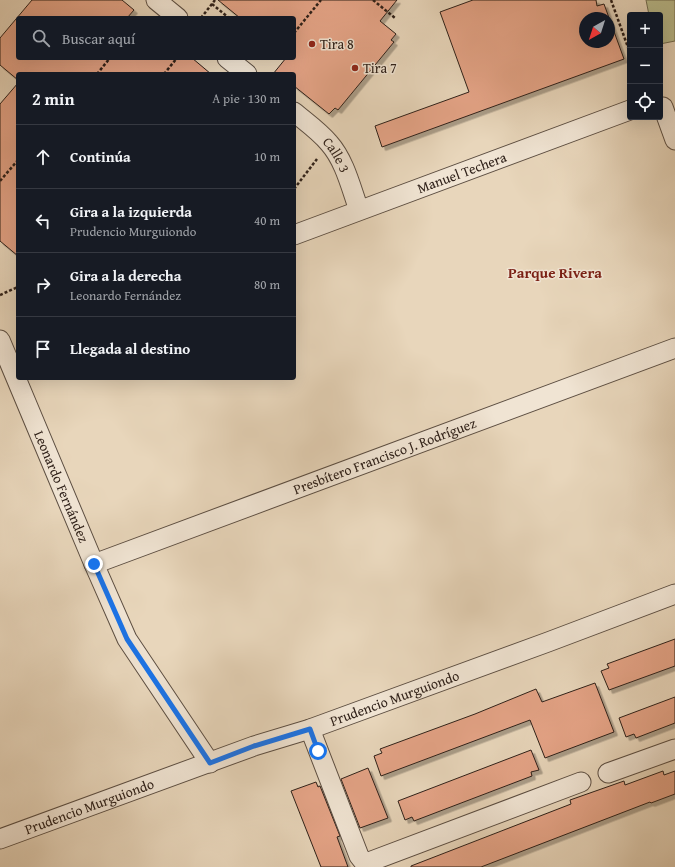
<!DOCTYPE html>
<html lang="es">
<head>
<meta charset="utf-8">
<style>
	body { margin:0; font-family:"Gentium Book Plus",serif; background:#20242c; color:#f1f3f6 }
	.controls { position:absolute; right:12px; top:12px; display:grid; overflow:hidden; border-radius:4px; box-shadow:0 4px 16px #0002 }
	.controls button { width:36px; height:36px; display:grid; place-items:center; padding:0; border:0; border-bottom:1px solid #363941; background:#171b24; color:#f1f3f6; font:20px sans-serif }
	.compass { position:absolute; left:579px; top:12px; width:36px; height:36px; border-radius:50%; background:#171b24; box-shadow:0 4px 16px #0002; rotate:219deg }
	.stop { position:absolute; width:12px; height:12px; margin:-9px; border:3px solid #1a73e8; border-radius:50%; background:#fff }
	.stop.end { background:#1a73e8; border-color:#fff; box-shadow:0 1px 4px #0008 }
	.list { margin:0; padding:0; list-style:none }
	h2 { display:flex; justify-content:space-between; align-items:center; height:52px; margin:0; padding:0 16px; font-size:17px }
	h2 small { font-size:13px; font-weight:400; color:#9ea1a6 }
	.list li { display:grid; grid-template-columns:26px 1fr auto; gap:12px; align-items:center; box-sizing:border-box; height:64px; padding:0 16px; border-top:1px solid #363941 }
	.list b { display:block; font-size:15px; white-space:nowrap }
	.list p { margin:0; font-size:13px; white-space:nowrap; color:#9ea1a6 }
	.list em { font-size:13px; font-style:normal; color:#9ea1a6 }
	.icon { flex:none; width:22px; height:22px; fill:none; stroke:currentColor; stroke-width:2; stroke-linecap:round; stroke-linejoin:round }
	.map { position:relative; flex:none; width:675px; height:867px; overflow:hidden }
	.search { position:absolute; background:#171b24; box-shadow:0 4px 16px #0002; left:16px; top:16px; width:280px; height:44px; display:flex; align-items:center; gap:10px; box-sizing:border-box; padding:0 14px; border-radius:4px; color:#9ea1a6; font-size:15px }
	.panel { position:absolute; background:#171b24; box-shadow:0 4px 16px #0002; left:16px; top:72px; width:280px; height:308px; border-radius:4px }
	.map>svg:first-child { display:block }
	.green { fill:#babc8d; stroke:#746e53 }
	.building { fill:#e5a487; stroke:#2e2019; fill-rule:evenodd; filter:url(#shadow) }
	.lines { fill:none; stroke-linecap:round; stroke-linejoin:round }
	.minor-casing { stroke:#5c4e42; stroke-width:21 }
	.path { stroke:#2e2019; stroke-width:2.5; stroke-dasharray:3 2; stroke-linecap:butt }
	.minor { stroke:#f0e4d3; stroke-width:19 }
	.route { stroke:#1a73e8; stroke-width:5 }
	.poi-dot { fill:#8f2418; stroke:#f0e4d3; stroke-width:1.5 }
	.labels { text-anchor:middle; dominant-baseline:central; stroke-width:3; stroke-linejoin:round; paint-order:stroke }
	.poi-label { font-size:14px; fill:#2e2019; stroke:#f0e4d3; text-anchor:start }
	.street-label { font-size:14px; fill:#2e2019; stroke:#f0e4d3 }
	.neighbourhood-label { font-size:15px; font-weight:bold; fill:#7a1f14; stroke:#f0e4d3 }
</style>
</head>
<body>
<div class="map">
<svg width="675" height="867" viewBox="0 0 675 867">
	<defs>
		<filter id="shadow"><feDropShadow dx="3.5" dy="3.5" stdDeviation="0" flood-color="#0004"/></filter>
	</defs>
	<rect width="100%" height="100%" fill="#e8d6bb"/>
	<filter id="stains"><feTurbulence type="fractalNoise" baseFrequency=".005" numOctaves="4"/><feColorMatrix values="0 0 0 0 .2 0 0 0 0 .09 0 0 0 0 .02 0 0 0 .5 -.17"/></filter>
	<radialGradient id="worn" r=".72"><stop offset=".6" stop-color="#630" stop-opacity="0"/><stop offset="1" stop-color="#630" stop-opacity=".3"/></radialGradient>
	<!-- green -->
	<polygon class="green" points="646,0 675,0 675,41 660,44 660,15 649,15"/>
	<!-- building -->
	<g class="building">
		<polygon points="32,0 122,0 134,10 127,18 18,18 18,58 192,58 211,74 18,74 18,80 0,65 0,38"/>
		<polygon points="218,0 397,0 380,21 396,34 391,40 394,42 338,110 335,108 329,114 294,86 294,74 273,74 286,58 294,58 294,18 240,18"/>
		<path d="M 473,0 L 596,0 L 597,6 L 604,4 L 624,59 L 382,147 L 375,126 L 469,92 L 440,12 ZM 585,18 L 609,18 L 609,42 L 585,42 Z"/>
		<polygon points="18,83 18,256 0,241 0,104"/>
		<polygon points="675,639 675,666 609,690 601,671 609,668 607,664"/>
		<polygon points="595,683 614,732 545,758 530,720 381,776 374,756 382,753 380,749 475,714 536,689 542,702"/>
		<polygon points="675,697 675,723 636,738 634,734 626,737 619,718"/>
		<polygon points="531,750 539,770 531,772 532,776 414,821 412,817 405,820 398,801"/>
		<polygon points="368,768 388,818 360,828 341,779"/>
		<polygon points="663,771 664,775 675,771 675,794 651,803 650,802 481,867 411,867 411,866 571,804 570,800 624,781 625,785"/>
		<polygon points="316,782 318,787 320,786 340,836 337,837 348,867 321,867 291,791"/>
	</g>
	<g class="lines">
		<!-- minor casing -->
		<g class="minor-casing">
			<g id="minor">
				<polyline points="156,0 178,18"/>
				<polyline points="227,58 247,74"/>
				<polyline points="663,107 675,140"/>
				<path id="s1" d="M 294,112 C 306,122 319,131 329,143 C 345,161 351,188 359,210"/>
				<path id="s2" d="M 294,235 L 630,110"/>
				<path id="s3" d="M 0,340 L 94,564 L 127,639 L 210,763"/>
				<path id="s4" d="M 94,564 L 675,348"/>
				<polyline points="310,729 359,856 363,861 369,862 581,782"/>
				<polyline points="608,773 675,749"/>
				<path id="s5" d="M 0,839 L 254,746 L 310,729 L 548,642 L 675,594"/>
			</g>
		</g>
		<!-- path -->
		<g class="path">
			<polyline points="373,0 395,18"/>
			<polyline points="611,0 630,53"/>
			<polyline points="212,4 229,18"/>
			<polyline points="201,18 215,0"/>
			<polyline points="294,33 321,0"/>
			<polyline points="97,74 110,58"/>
			<polyline points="164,74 177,58"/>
			<polyline points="0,181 18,160"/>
			<polyline points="294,189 317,159"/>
			<polyline points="0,295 18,287"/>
		</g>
		<!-- minor -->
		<use href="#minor" class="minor"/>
	</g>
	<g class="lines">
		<!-- route -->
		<polyline class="route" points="94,564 127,639 210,763 254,746 310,729 318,751"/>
	</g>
	<!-- markers -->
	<g class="poi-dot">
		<circle cx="312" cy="44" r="4"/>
		<circle cx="355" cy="68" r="4"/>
	</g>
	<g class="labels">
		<!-- poi labels -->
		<g class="poi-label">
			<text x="320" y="44">Tira 8</text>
			<text x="363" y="68">Tira 7</text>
		</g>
		<!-- street labels -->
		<g class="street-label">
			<text stroke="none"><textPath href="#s1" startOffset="61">Calle 3</textPath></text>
			<text stroke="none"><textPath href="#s2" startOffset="179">Manuel Techera</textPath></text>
			<text stroke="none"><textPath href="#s4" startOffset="310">Presbítero Francisco J. Rodríguez</textPath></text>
			<text stroke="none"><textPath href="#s3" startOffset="159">Leonardo Fernández</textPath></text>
			<text stroke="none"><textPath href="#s5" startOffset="419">Prudencio Murguiondo</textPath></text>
			<text stroke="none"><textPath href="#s5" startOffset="95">Prudencio Murguiondo</textPath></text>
		</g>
		<!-- neighbourhood labels -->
		<g class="neighbourhood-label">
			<text x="555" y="272">Parque Rivera</text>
		</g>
	</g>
	<rect width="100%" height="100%" filter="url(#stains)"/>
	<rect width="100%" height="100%" fill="url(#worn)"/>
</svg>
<div class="controls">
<button>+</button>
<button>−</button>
<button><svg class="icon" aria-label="locate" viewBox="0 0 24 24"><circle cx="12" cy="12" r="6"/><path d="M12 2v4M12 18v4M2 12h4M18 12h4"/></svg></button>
</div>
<svg class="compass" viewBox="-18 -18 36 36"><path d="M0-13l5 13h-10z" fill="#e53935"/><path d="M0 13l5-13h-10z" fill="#9ea1a6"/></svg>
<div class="stop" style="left:318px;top:751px"></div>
<div class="stop end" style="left:94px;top:564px"></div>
<div class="search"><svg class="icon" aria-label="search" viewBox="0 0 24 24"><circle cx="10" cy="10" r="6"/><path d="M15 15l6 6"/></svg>Buscar aquí</div>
<section class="panel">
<h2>2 min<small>A pie · 130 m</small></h2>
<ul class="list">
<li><svg class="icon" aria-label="ahead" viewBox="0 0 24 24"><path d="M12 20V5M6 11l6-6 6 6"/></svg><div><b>Continúa</b></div><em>10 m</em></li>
<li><svg class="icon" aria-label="left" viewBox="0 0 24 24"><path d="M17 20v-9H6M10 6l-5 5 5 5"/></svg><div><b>Gira a la izquierda</b><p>Prudencio Murguiondo</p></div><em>40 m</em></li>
<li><svg class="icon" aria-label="right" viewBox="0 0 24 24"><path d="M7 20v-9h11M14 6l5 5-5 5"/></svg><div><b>Gira a la derecha</b><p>Leonardo Fernández</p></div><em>80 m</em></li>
<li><svg class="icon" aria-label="arrive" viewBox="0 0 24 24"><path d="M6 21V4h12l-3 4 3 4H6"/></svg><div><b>Llegada al destino</b></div></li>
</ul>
</section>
</div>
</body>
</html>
